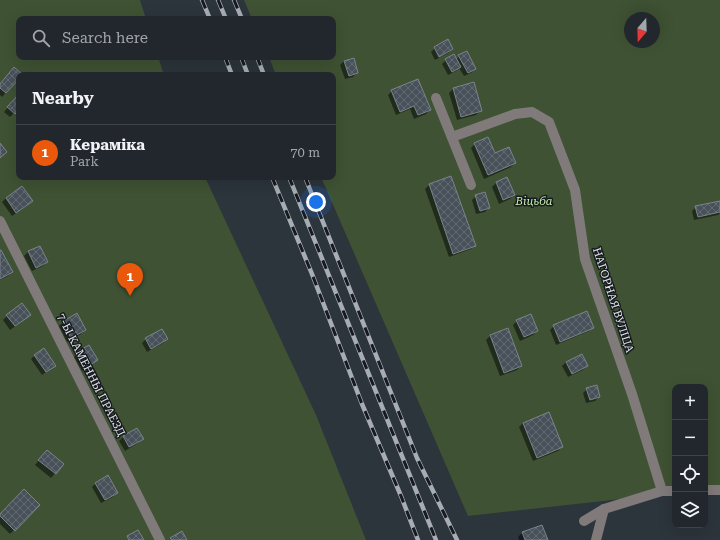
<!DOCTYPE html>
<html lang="en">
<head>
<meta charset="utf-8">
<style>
	body { margin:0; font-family:"Roboto Serif",serif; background:#292f35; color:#f1f3f6 }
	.controls { position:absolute; right:12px; bottom:12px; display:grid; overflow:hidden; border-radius:8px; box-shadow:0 4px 16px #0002 }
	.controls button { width:36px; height:36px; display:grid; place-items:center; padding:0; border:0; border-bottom:1px solid #3e4449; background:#21272d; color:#f1f3f6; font:20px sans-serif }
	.compass { position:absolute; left:624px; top:12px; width:36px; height:36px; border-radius:50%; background:#21272d; box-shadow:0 4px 16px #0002; rotate:199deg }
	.you { position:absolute; left:316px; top:202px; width:14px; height:14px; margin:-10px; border:3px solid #fff; border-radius:50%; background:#1a73e8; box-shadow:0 0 0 6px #1a73e833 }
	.badge { display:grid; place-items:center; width:26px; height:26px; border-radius:50%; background:#ea580c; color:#fff; font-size:13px; font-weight:700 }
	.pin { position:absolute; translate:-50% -33px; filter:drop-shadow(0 1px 2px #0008) }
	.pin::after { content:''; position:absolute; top:21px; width:14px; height:12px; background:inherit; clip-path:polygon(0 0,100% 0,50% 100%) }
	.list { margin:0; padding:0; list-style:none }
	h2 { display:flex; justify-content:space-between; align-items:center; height:52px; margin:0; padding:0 16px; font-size:17px }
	h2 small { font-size:13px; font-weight:400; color:#a2a5aa }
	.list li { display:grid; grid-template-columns:26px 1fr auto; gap:12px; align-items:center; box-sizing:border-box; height:56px; padding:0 16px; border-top:1px solid #3e4449 }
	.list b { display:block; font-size:15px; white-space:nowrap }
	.list p { margin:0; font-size:13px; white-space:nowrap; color:#a2a5aa }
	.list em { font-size:13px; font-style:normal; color:#a2a5aa }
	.icon { flex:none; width:22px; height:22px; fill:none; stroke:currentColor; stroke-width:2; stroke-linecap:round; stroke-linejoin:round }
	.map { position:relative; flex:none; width:720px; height:540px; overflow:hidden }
	.search { position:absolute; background:#21272d; box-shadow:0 4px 16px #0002; left:16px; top:16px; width:320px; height:44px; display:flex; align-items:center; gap:10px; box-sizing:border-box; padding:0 14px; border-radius:8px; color:#a2a5aa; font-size:15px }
	.panel { position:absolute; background:#21272d; box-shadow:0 4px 16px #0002; left:16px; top:72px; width:320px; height:108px; border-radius:8px }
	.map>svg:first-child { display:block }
	.garden { fill:#3f5233; fill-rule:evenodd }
	.shadow { fill:#0007 }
	.building { fill:url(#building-cross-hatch); stroke:#7a848d }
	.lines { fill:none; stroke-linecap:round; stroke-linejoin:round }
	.minor { stroke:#817a7b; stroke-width:10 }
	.rail-casing { stroke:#a7adb4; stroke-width:4.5 }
	.rail { stroke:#171b1f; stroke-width:3; stroke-dasharray:9; stroke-linecap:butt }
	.labels { text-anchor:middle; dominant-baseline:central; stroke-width:3; stroke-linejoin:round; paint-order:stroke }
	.park-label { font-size:11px; font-style:italic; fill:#c7f4ae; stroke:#171b1f }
	.street-label { font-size:11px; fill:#e3e8ee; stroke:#171b1f }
</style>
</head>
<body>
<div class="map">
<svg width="720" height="540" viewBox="0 0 720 540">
	<defs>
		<pattern id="building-cross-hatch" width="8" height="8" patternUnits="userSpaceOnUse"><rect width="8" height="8" fill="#48515a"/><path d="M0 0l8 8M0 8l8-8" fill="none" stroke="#626a72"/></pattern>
	</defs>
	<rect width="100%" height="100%" fill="#2c343c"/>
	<!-- garden -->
	<g class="garden">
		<polygon points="0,0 140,0 146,19 19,19 19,57 158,57 164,75 19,75 19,177 205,177 316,415 366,540 0,540"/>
		<path d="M 244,0 L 720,0 L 720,489 L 705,490 L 705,387 L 675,387 L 675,493 L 468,516 L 321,177 L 333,177 L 333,75 L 276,75 L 269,57 L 333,57 L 333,19 L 252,19 ZM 630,18 L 654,18 L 654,42 L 630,42 Z"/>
	</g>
	<!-- shadow -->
	<g class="shadow">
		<polygon points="435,48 452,49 448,53 435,60 431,52"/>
		<polygon points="459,56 475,69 471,73 464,76 459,68 456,71 448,75 442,64 446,60 456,60"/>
		<polygon points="344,61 357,73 353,77 345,79 340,65"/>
		<polygon points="10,73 21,75 19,75 19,77 2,97 0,95 0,85"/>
		<polygon points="453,89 480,111 476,115 457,120 449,93"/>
		<polygon points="392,91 430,110 426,114 414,119 410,109 396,115 388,95"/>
		<polygon points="19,95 19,108 10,117 4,112"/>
		<polygon points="475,144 515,163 511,167 484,179 471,148"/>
		<polygon points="451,177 475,245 471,249 449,257 425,189 429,185"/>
		<polygon points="507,178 514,195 510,199 499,204 492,187 496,183"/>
		<polygon points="476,196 489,208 485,212 476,214 472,200"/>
		<polygon points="6,198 28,205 12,216 2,202"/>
		<polygon points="720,204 720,213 718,215 694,220 692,211 696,207"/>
		<polygon points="39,247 47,262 43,266 32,271 24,256 28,252"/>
		<polygon points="0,251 12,272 8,276 0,280"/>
		<polygon points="29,315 25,319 10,330 3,320 7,316"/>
		<polygon points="517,321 537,331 533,335 520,341 513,325"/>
		<polygon points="63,322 85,330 81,334 67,342 59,326"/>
		<polygon points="554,326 593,327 589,331 556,345 550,330"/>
		<polygon points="507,329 521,366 517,370 500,376 486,340 490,336"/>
		<polygon points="146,339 167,339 163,343 147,352 142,343"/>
		<polygon points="78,353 97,360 93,364 82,371 74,357"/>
		<polygon points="35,355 55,365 42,375 31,359"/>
		<polygon points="566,362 587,366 583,370 568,377 562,366"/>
		<polygon points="587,389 599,397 595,401 586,403 583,393"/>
		<polygon points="523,423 562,447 558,451 533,461 519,427"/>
		<polygon points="137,429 142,439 138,443 125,451 119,441 123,437"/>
		<polygon points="43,455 63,464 51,478 35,465"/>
		<polygon points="96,483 117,493 113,497 101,503 92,487"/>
		<polygon points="39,505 10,534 0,524 0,515"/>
		<polygon points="522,533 547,540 519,540 518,537"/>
	</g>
	<!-- building -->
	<g class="building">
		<polygon points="448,39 453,49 439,57 434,47"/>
		<polygon points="467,51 476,69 468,73 458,55"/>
		<polygon points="454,54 461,67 452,72 445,59"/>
		<polygon points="354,58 358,73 349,76 344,61"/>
		<polygon points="14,67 23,75 19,75 19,79 6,93 0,88 0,84"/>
		<polygon points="418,79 431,110 418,115 414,106 400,112 391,90"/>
		<polygon points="474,82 482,111 461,117 453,88"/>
		<polygon points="19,94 19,110 15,114 7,107"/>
		<polygon points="488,137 495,153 509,147 516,163 488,175 474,143"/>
		<polygon points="0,143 7,152 0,158"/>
		<polygon points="451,176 476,246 453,254 429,184"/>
		<polygon points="507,177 515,195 503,200 496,182"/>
		<polygon points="22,186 33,201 16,213 6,198"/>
		<polygon points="485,192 490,208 480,211 475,195"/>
		<polygon points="720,201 720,212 698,217 695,206"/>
		<polygon points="40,246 48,262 36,268 28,251"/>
		<polygon points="0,250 1,250 13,272 0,279"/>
		<polygon points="22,303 31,315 15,326 6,315"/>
		<polygon points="587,311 594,328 560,342 553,325"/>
		<polygon points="77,313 86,330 71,338 62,322"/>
		<polygon points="531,314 538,331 524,337 516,320"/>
		<polygon points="508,328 522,366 504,373 490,335"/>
		<polygon points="162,329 168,339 151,349 145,338"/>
		<polygon points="89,345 98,360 87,367 77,352"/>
		<polygon points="44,348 56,366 46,372 34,355"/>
		<polygon points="582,354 588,366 572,374 566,362"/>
		<polygon points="597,385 600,397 590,400 586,388"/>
		<polygon points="549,412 563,447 537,458 523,423"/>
		<polygon points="137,428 144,439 129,447 123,436"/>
		<polygon points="47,450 64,464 56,474 38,460"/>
		<polygon points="108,475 118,493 105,500 95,483"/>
		<polygon points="24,489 40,505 15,531 0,516 0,514"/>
		<polygon points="542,525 548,540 525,540 522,532"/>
		<polygon points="138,530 144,540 129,540 127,536"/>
		<polygon points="182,531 187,540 172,540 170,538"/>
	</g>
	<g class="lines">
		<!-- minor -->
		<g class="minor">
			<polyline points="436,98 471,185"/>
			<polyline points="452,137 515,114 532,112 549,122 575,190 585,259 632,394 662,491"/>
			<polyline points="0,221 160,540"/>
			<polyline points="705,490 720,490"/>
			<polyline points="584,521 604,509 662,491 675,491"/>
			<polyline points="596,540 604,509"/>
		</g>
		<!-- rail casing -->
		<g class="rail-casing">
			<g id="rail">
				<polyline points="202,0 210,19"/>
				<polyline points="218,0 226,19"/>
				<polyline points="234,0 242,19"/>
				<polyline points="225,57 232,75"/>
				<polyline points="241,57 248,75"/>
				<polyline points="257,57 264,75"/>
				<polyline points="272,177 312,274 362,404 401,496 418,540"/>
				<polyline points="289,177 436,540"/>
				<polyline points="305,177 417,458 457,540"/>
			</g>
		</g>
		<!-- rail -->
		<use href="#rail" class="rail"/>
	</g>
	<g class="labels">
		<!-- park labels -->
		<g class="park-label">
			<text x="534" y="201">Віцьба</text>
		</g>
		<!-- street labels -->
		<g class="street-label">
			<text transform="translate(613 300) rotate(72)">НАГОРНАЯ ВУЛІЦА</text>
			<text transform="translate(91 375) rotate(63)">7-Ы КАМЕННЫ ПРАЕЗД</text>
		</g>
	</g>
</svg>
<div class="controls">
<button>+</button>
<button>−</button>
<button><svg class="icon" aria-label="locate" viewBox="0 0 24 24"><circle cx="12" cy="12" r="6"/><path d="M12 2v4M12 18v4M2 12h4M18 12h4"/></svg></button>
<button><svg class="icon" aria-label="layers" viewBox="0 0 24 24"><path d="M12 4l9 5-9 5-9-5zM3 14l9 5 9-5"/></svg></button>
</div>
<svg class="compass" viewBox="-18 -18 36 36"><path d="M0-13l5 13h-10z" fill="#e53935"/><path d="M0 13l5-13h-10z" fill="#a2a5aa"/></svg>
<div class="you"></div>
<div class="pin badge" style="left:130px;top:296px">1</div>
<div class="search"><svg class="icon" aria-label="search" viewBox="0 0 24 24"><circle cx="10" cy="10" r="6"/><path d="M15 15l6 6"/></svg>Search here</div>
<section class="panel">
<h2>Nearby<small></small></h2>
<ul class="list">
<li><span class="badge">1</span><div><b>Кераміка</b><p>Park</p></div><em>70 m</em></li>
</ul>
</section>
</div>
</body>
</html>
